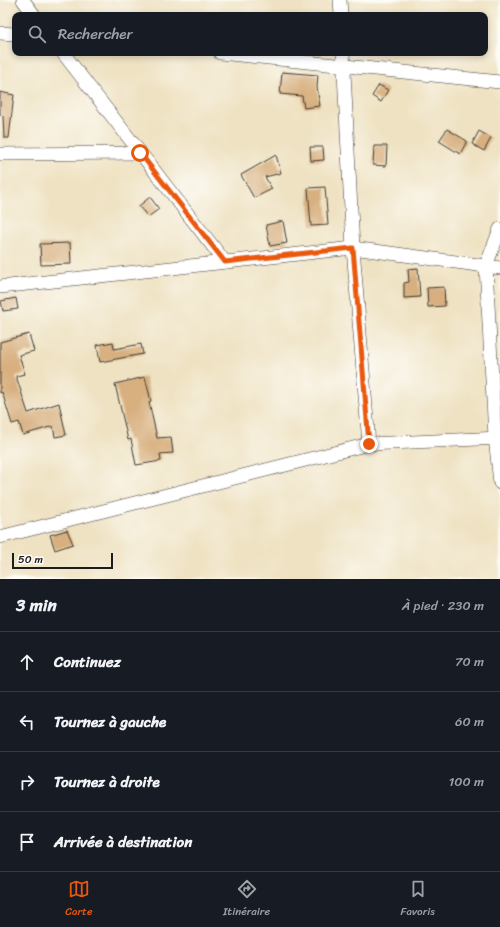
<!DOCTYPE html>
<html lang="fr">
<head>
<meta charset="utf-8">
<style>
	body { margin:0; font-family:Sriracha,sans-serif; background:#20242c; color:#f1f3f6 }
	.scale { position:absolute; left:12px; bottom:10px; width:101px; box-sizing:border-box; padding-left:4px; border:2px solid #1c1c1c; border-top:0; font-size:11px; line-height:14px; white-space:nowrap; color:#1c1c1c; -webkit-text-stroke:3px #fdfcf7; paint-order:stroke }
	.stop { position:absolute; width:12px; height:12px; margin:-9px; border:3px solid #ea580c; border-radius:50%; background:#fff }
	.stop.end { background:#ea580c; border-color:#fff; box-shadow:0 1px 4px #0008 }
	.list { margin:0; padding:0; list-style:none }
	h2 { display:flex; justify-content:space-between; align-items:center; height:52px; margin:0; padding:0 16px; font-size:17px }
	h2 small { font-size:13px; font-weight:400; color:#9ea1a6 }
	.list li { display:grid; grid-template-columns:26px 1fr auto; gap:12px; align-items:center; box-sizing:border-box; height:60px; padding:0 16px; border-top:1px solid #363941 }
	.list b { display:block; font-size:15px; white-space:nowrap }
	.list em { font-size:13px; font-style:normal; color:#9ea1a6 }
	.icon { flex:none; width:22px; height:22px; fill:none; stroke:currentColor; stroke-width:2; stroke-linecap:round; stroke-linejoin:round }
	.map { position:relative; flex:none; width:500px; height:579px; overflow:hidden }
	.search { position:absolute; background:#171b24; box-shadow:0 2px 6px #0003; left:12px; right:12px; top:12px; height:44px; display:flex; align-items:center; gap:10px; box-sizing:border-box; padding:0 14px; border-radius:8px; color:#9ea1a6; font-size:15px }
	.sheet { height:292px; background:#171b24 }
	nav { display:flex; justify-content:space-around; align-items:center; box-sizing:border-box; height:56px; border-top:1px solid #363941; background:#171b24; font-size:11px; color:#9ea1a6 }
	nav a { display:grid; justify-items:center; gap:2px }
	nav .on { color:#ea580c }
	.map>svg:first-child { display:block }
	.building { fill:#d8b080 }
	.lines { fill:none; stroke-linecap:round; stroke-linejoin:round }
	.minor-casing { stroke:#3c3a35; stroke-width:14 }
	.minor { stroke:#fff; stroke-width:13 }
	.route { stroke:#ea580c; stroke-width:5 }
</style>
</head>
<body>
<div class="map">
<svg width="500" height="579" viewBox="0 0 500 579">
	<rect width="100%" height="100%" fill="#fdfcf7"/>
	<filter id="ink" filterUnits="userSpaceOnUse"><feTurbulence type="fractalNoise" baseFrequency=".025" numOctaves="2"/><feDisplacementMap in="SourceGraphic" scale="8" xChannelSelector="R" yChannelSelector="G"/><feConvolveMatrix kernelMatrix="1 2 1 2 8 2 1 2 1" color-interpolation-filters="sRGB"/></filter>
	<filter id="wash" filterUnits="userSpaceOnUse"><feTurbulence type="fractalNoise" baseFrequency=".012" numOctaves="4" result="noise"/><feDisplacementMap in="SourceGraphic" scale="16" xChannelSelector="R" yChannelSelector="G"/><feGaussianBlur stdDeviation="0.9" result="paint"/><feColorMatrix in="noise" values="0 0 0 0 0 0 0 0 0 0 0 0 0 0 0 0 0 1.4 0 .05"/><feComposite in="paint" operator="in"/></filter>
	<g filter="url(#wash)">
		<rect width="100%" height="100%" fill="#efe2c2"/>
		<g id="blocks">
			<!-- building -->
			<g class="building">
				<polygon points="282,72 318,75 317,87 320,106 304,108 302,96 280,94"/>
				<polygon points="379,85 388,90 381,102 372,96"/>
				<polygon points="0,92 14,95 9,138 4,138 3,116 0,115"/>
				<polygon points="447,129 467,141 460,154 439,141"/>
				<polygon points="479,131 491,138 484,151 472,144"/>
				<polygon points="374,146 387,146 386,166 373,165"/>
				<polygon points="310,147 323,147 324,160 311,161"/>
				<polygon points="276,155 281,173 265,177 272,189 254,198 241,175"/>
				<polygon points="325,187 328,225 311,226 308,188"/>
				<polygon points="150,197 159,209 148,217 139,206"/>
				<polygon points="283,221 287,243 270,246 266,225"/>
				<polygon points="70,243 71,264 41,265 40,244"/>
				<polygon points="418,268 420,297 404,298 404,283 409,282 408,269"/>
				<polygon points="444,287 445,306 428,307 427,288"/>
				<polygon points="16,298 18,309 3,311 1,301"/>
				<polygon points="29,334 34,351 19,355 25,374 16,376 28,413 59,403 66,435 55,437 53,426 23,435 19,422 12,424 2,392 0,393 0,342"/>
				<polygon points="113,342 114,349 141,344 143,354 100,362 97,345"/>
				<polygon points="145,377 151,401 149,402 157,438 171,437 173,453 160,454 161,461 136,465 131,439 128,440 115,384"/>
				<polygon points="67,530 73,544 55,550 50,535"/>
			</g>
		</g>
	</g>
	<g filter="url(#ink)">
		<use href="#blocks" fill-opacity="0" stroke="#3c3a35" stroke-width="1"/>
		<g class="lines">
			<!-- minor casing -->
			<g class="minor-casing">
				<g id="minor">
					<polyline points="23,0 34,15"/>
					<polyline points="340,0 341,15"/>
					<polyline points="0,33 15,34"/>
					<polyline points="63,53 225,262"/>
					<polyline points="220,53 500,82"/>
					<polyline points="343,53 353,248 369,444"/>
					<polyline points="0,154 140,153"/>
					<polyline points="500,229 486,266 495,437 500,483"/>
					<polyline points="0,287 353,248 500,268"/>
					<polyline points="0,537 369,444 500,438"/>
				</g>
			</g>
			<!-- minor -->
			<use href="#minor" class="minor"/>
		</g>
	</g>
	<g class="lines" filter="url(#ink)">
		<!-- route -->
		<polyline class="route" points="140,153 225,262 353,248 369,444"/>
	</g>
</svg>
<div class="scale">50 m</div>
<div class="stop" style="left:140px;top:153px"></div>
<div class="stop end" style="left:369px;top:444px"></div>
<div class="search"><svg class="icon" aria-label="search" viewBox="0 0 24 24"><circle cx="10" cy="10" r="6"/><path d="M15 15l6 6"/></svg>Rechercher</div>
</div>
<section class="sheet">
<h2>3 min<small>À pied · 230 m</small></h2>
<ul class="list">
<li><svg class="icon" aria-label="ahead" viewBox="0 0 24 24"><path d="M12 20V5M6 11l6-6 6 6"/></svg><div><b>Continuez</b></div><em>70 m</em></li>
<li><svg class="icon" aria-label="left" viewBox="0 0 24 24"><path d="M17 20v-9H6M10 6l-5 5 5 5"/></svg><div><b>Tournez à gauche</b></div><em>60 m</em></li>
<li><svg class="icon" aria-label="right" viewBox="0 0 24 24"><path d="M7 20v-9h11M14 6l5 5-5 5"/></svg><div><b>Tournez à droite</b></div><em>100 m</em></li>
<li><svg class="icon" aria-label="arrive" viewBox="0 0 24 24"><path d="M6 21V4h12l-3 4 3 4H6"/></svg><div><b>Arrivée à destination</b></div></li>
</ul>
</section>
<nav>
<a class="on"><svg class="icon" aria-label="map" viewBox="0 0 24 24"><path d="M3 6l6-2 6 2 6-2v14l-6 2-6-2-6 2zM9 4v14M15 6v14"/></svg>Carte</a>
<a><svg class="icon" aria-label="directions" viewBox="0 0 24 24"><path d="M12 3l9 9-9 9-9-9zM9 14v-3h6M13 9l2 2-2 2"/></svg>Itinéraire</a>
<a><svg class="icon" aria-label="saved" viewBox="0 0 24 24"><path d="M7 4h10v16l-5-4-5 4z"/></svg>Favoris</a>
</nav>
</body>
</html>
